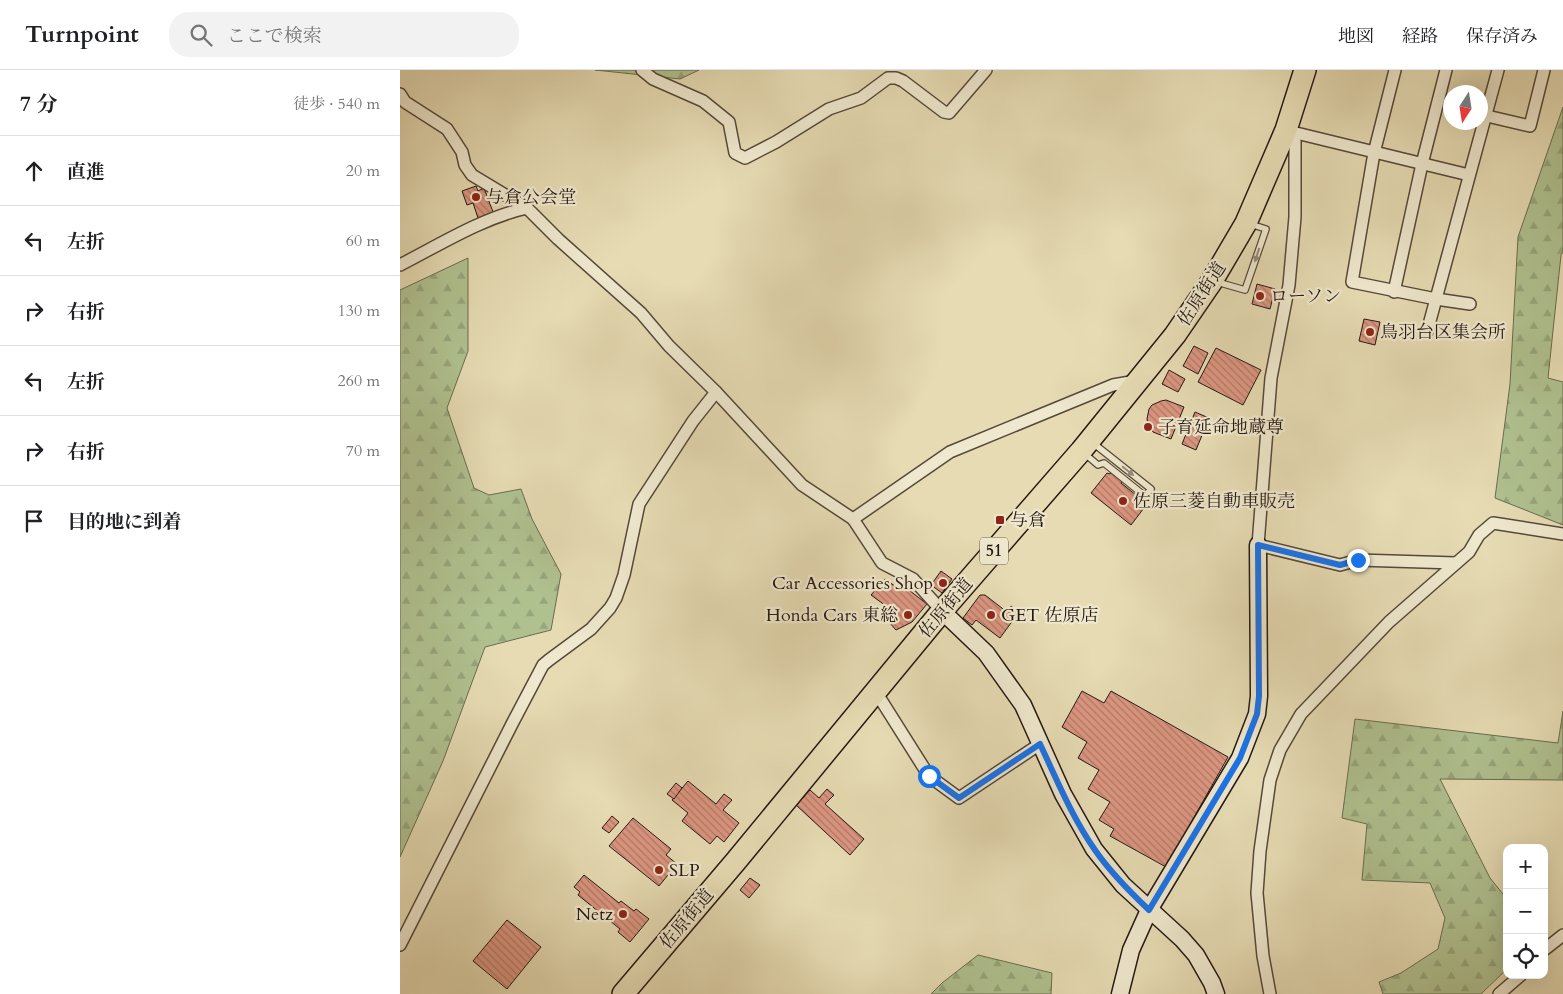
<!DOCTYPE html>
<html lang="ja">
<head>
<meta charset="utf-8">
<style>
	body { margin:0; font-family:Cardo,"Noto Serif JP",serif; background:#f2f2f2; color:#202124 }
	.controls { position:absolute; right:15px; bottom:15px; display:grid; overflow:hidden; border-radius:10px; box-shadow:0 5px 20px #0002 }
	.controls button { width:45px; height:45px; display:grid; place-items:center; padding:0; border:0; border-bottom:1px solid #e0e0e0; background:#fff; color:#202124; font:25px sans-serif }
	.compass { position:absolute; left:1043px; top:15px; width:45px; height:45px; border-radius:50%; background:#fff; box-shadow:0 5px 20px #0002; rotate:192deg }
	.stop { position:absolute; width:15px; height:15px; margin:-11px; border:4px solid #1a73e8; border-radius:50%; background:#fff }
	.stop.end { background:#1a73e8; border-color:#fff; box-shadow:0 1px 5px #0008 }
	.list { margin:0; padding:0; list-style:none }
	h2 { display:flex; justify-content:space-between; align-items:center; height:65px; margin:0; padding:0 20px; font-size:21px }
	h2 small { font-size:16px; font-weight:400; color:#757577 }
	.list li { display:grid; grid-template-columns:32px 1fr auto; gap:15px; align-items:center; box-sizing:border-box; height:70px; padding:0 20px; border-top:1px solid #e0e0e0 }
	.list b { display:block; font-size:19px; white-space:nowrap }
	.list em { font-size:16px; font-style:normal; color:#757577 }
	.icon { flex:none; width:28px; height:28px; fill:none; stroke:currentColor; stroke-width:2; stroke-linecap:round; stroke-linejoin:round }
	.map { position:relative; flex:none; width:1163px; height:924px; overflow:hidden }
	header { display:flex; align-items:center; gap:30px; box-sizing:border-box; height:70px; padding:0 25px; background:#fff; border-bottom:1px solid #e0e0e0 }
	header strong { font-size:24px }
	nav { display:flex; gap:28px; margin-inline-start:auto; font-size:18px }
	.search { width:350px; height:45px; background:#f2f2f2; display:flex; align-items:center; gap:12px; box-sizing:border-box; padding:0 18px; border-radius:20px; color:#757577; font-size:19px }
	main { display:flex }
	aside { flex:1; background:#fff }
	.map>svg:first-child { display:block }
	.forest { fill:url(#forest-firs); stroke:#6a6c51 }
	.building { fill:url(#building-back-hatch); stroke:#251812 }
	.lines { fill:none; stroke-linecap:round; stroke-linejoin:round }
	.lane-casing { stroke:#55493a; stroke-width:8 }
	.street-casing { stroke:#55493a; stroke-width:14 }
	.secondary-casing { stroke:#251812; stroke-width:19 }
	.highway-casing { stroke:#251812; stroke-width:24 }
	.lane { stroke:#efe8ce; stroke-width:5.5 }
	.street { stroke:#efe8ce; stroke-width:11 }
	.secondary { stroke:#efe8ce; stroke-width:16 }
	.highway { stroke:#e6dbb3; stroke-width:21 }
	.oneway { fill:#948a79 }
	.route { stroke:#1a73e8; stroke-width:6 }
	.poi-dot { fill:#8f2418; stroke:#efe8ce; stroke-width:2 }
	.labels { text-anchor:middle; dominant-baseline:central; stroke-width:4.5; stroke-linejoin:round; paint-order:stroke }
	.shield { fill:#efe8ce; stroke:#62564a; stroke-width:1 }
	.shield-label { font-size:16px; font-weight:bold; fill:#251812 }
	.poi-label { font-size:18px; fill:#251812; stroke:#efe8ce; text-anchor:start }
	.street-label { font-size:18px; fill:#251812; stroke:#efe8ce }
</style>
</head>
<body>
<header>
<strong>Turnpoint</strong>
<div class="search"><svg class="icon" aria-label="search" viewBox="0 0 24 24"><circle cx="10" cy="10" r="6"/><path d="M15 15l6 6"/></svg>ここで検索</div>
<nav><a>地図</a><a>経路</a><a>保存済み</a></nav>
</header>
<main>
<aside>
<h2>7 分<small>徒歩 · 540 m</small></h2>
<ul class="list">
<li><svg class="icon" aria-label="ahead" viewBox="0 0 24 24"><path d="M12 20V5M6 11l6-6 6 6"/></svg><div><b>直進</b></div><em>20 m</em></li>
<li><svg class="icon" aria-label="left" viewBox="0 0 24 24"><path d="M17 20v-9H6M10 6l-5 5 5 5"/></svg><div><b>左折</b></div><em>60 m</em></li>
<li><svg class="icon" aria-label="right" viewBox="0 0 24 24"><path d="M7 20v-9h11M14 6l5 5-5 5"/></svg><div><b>右折</b></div><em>130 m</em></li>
<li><svg class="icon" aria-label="left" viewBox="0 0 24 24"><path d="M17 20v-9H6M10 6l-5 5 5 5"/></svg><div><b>左折</b></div><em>260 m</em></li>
<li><svg class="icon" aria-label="right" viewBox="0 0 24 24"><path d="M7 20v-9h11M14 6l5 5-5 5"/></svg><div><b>右折</b></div><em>70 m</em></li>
<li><svg class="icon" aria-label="arrive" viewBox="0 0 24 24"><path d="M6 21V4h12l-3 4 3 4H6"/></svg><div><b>目的地に到着</b></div></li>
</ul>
</aside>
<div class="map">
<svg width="1163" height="924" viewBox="0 0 1163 924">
	<defs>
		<pattern id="forest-firs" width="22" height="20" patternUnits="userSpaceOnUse" patternTransform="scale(1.25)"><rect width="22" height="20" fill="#b0c190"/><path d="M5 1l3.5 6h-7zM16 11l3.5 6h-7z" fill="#97a57b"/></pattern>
		<pattern id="building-back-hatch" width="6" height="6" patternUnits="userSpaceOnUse" patternTransform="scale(1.25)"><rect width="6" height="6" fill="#dc9681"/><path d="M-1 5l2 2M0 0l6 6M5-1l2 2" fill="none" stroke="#b27968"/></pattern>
	</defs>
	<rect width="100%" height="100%" fill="#e6dbb3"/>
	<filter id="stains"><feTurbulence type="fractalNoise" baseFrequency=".004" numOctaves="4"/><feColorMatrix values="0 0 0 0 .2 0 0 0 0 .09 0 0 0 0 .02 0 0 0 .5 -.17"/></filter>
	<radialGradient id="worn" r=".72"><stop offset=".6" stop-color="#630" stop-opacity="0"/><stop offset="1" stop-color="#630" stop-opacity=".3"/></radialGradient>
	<!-- forest -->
	<g class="forest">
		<polygon points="195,0 299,0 280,9"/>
		<polygon points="1163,37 1163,182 1161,185 1148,308 1163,312 1163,455 1095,428 1110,314 1118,167"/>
		<polygon points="68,188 68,281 47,338 74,418 89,425 121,419 132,449 161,504 151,560 85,577 43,691 0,787 0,220"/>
		<polygon points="1163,641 1163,710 1040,709 1090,808 1107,829 1107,899 1081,924 983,924 979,912 1001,903 1038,879 1045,848 1030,813 962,810 967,754 942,748 955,649 1158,673"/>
		<polygon points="578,885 652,903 651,924 531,924 542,913"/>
	</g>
	<!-- building -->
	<g class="building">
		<polygon points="76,116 78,121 84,118 93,142 78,148 73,133 67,135 62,121"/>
		<polygon points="857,214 875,219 870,239 852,234"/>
		<polygon points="964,249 980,252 975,275 959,271"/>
		<polygon points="794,276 808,283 798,304 783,296"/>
		<polygon points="816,278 861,300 843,335 798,312"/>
		<polygon points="769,300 785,309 778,322 762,314"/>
		<polygon points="766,330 784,337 771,369 753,362 748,354 747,349 749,339 752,335 761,331"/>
		<polygon points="795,342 809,348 796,380 782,374"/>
		<polygon points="711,402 722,411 721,413 747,434 731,455 691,423 707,403 710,404"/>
		<polygon points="541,501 552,509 542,523 531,515"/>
		<polygon points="485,509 499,519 505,517 527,534 512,552 496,560 489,552 497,544 471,525"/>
		<polygon points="580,525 585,525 607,542 611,536 619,542 600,568 576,550 572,555 563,548"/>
		<polygon points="682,621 704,633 711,621 828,687 766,797 710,766 714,759 699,750 710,732 688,719 699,700 678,688 687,672 662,657"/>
		<polygon points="288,711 316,734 324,724 332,730 323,740 339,753 324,772 317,766 310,774 282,751 288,743 272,730"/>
		<polygon points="276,713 282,718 274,729 267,724"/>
		<polygon points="427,719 434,725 425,734 464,769 450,785 396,735 410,720 419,728"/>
		<polygon points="212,746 219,752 209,763 202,758"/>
		<polygon points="233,748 271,779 266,785 277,794 259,816 209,776"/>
		<polygon points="184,805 219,833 221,831 234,841 236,839 249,849 230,872 218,862 220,859 178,825 180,822 174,817"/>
		<polygon points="350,808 360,815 349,828 340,820"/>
		<polygon points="107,850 141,877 107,919 73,891"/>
	</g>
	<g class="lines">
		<!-- lane casing -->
		<g class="lane-casing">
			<g id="lane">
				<polyline points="817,212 845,220 866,159 850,154"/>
				<polyline points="685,384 698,395 704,393 745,426 751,419 693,373"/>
			</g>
		</g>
		<!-- street casing -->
		<g class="street-casing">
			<g id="street">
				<polyline points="242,0 253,9 303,31 329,52 335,83 345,88 376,72 429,39 461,28 488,8 496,8 503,11 544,42 549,43 586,0"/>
				<polyline points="995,0 974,83 952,212 1036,229 1070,234"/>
				<polyline points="0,24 5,32 47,59 62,82 65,95 72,105 127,138 158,169 241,243 269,276 316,322 402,415 453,449 482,493 513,509 542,541"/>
				<polyline points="1087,46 1130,56 1144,0"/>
				<polyline points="888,61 1069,105"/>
				<polyline points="895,63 895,147 889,215 871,308 858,475 940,495 958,490 1056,493"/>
				<path d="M 0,195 C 41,174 82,148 127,138"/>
				<polyline points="994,222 1022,94 1046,0"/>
				<polyline points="1027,262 1098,0"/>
				<polyline points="453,449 550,382 713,315 736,311"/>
				<polyline points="476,622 529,706 559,728 640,674"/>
				<polyline points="0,875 112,654 143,595 149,590 191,559 210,538 216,528 224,505 239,434 293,351 316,322"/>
				<polyline points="1144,880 1163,865"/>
				<polyline points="870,924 863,886 857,823 860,781 870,710 880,680 901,644 989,552 1069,482 1079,465 1093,453 1163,464"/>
				<polyline points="1099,924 1121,905"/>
			</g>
		</g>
		<!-- secondary casing -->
		<g class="secondary-casing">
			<g id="secondary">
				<polyline points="542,541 586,583 623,635 663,724 694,779 723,815 782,869 796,885 812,913 816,924"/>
				<polyline points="720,924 731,880 749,840 840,688 857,644 859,626 858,475"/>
			</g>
		</g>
		<!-- highway casing -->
		<g class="highway-casing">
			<polyline id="highway" points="223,924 336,791 542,541 681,381 775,265 812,211 846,153 886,60 905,0"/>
		</g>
		<!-- lane -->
		<use href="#lane" class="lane"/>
		<!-- street -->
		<use href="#street" class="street"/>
		<!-- secondary -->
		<use href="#secondary" class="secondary"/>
		<!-- highway -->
		<use href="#highway" class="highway"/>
	</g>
	<!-- one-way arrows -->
	<defs><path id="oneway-solid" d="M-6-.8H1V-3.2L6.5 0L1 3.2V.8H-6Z" transform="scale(1.25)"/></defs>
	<g class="oneway">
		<use href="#oneway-solid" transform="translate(857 185) rotate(108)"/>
		<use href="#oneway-solid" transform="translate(728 401) rotate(39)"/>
	</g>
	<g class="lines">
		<!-- route -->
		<path class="route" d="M 529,706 L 559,728 L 640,674 C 657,710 672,747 695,780 C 710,802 729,821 749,840 L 840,688 L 857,644 L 859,626 L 858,475 L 940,495 L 958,490"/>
	</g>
	<!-- markers -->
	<g class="poi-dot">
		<circle cx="76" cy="127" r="5"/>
		<circle cx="860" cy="226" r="5"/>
		<circle cx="970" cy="262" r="5"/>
		<circle cx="748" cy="357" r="5"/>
		<circle cx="723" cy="431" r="5"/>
		<rect x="595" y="445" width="10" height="10" rx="2.5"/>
		<circle cx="543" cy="513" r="5"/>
		<circle cx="508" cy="545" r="5"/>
		<circle cx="591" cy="545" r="5"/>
		<circle cx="259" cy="800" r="5"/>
		<circle cx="223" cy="844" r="5"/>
	</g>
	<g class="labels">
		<!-- shield labels -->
		<rect class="shield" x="580" y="467.5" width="28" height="27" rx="4"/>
		<g class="shield-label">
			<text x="594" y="481">51</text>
		</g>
		<!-- poi labels -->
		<g class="poi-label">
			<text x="86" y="127">与倉公会堂</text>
			<text x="870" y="226">ローソン</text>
			<text x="980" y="262">鳥羽台区集会所</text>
			<text x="758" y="357">子育延命地蔵尊</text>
			<text x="733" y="431">佐原三菱自動車販売</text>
			<text x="610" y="450">与倉</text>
			<text x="533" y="513" text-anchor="end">Car Accessories Shop</text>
			<text x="498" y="545" text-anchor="end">Honda Cars 東総</text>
			<text x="601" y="545">GET 佐原店</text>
			<text x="269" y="800">SLP</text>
			<text x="213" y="844" text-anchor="end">Netz</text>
		</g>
		<!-- street labels -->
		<g class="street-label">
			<text transform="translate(802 224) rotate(-57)">佐原街道</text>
			<text transform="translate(546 538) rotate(-50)">佐原街道</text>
			<text transform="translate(287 849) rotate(-50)">佐原街道</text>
		</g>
	</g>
	<rect width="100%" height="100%" filter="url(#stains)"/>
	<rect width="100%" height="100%" fill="url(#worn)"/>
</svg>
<div class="controls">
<button>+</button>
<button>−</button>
<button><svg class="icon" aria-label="locate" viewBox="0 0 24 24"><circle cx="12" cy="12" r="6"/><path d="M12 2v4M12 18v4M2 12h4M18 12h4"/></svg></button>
</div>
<svg class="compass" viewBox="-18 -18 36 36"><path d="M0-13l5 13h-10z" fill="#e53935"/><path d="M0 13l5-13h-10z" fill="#757577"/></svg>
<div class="stop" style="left:529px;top:706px"></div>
<div class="stop end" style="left:958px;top:490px"></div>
</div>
</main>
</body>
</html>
